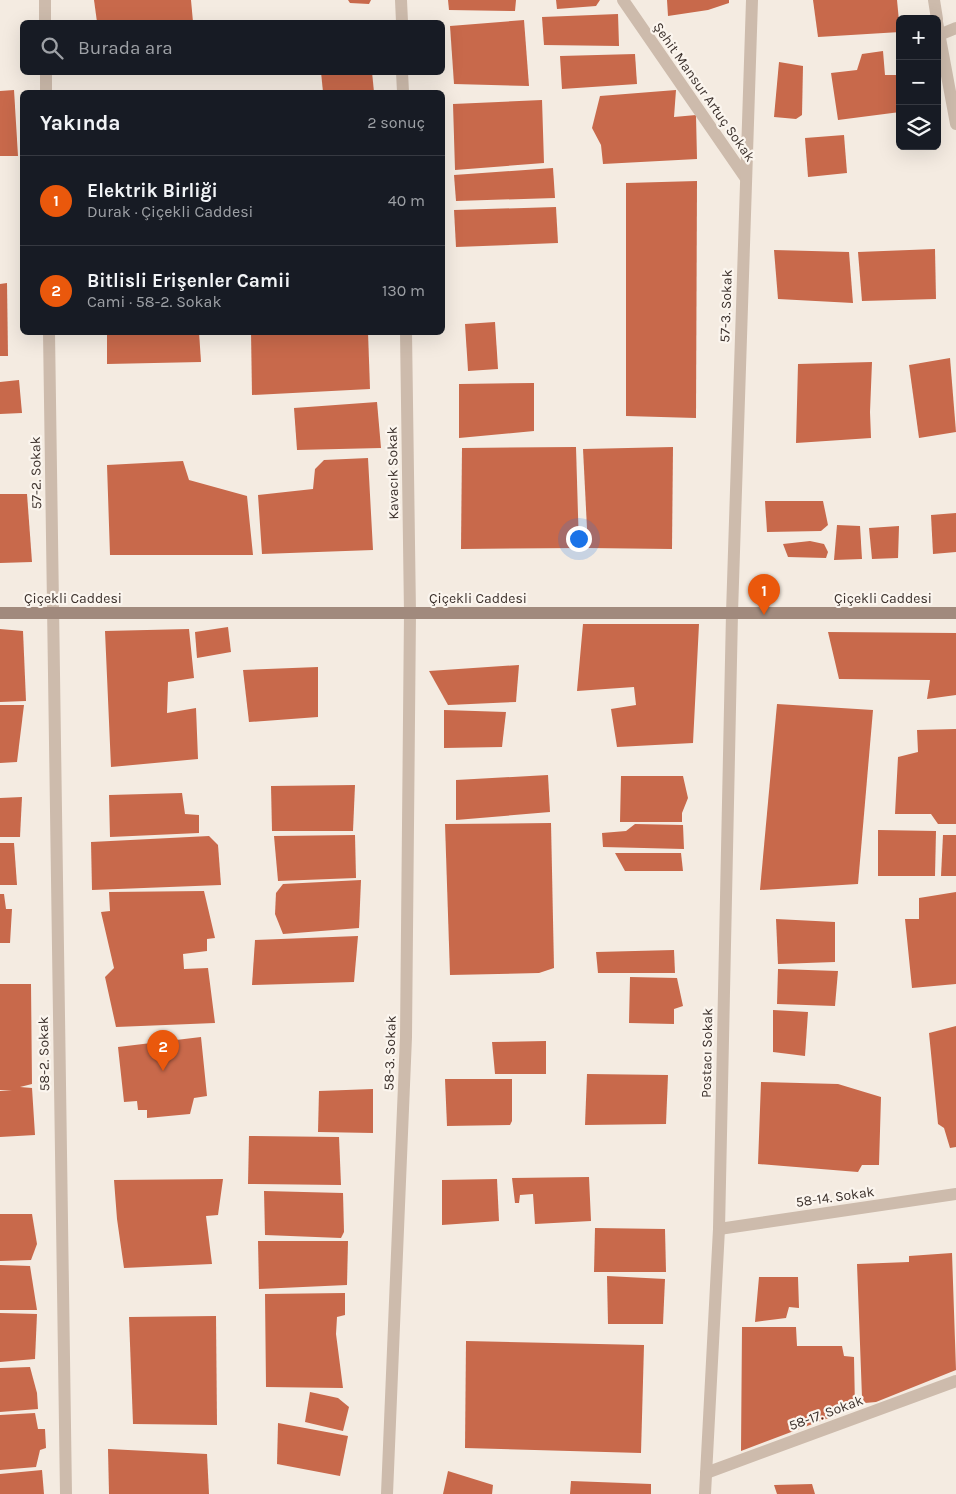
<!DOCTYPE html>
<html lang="tr">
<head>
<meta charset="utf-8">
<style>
	body { margin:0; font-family:Karla,sans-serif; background:#20242c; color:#f1f3f6 }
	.controls { position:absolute; right:15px; top:15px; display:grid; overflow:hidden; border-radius:8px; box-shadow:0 5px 20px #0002 }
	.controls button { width:45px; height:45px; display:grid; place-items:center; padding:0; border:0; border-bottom:1px solid #363941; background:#171b24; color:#f1f3f6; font:25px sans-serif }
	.you { position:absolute; left:578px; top:538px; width:18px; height:18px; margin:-12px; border:4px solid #fff; border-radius:50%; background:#1a73e8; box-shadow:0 0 0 8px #1a73e833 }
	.badge { display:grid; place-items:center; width:32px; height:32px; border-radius:50%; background:#ea580c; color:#fff; font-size:16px; font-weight:700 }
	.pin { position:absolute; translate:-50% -41px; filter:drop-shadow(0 1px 2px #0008) }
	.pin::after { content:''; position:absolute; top:26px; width:18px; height:15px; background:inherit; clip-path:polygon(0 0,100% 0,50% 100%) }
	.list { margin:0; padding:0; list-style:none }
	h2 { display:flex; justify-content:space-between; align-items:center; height:65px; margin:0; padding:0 20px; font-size:21px }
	h2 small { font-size:16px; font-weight:400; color:#9ea1a6 }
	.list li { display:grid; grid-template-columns:32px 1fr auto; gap:15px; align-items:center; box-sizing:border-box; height:90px; padding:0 20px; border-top:1px solid #363941 }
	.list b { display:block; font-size:19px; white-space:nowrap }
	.list p { margin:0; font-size:16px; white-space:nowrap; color:#9ea1a6 }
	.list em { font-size:16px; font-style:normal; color:#9ea1a6 }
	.icon { flex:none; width:28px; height:28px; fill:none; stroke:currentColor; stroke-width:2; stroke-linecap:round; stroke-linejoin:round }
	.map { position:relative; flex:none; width:956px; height:1494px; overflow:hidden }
	.search { position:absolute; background:#171b24; box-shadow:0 5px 20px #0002; left:20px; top:20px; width:425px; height:55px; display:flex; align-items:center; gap:12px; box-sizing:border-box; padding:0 18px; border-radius:8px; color:#9ea1a6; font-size:19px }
	.panel { position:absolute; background:#171b24; box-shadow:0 5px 20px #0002; left:20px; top:90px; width:425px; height:245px; border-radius:8px }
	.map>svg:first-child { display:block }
	.building { fill:#c8694b }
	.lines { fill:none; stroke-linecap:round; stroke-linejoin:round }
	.street { stroke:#cdbbac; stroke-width:12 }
	.secondary { stroke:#a18a7d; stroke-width:12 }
	.labels { text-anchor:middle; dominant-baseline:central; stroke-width:4.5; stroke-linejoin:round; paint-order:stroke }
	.street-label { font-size:14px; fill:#3b302b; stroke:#fbf5ee }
</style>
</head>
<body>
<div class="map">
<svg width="956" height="1494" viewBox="0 0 956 1494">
	<rect width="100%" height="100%" fill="#f4ebe1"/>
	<!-- building -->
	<g class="building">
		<polygon points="94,0 191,0 193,22 97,22"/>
		<polygon points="348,0 371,0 369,4 350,3"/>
		<polygon points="448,0 516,0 515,11 449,10"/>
		<polygon points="556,0 600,0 596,6 557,9"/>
		<polygon points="667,0 729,0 729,3 708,10 668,16"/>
		<polygon points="813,0 897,0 900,32 818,37"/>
		<polygon points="618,14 619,46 544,45 542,17"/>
		<polygon points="524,20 529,86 454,84 450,26"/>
		<polygon points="883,51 885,75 900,75 900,112 838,120 831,73 857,70 862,54"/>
		<polygon points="635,54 637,84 562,89 560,56"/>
		<polygon points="779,62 803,66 802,115 796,119 774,117"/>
		<polygon points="321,72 372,72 374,92 323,92"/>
		<polygon points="14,90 18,156 0,156 0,91"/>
		<polygon points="676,90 674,117 696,115 697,159 603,164 601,145 592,128 600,96"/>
		<polygon points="542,100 544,163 455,170 453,104"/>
		<polygon points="844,135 847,173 808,177 805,138"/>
		<polygon points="553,168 555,198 456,201 454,175"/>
		<polygon points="697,181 696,418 626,416 626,183"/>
		<polygon points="556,207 558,243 456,247 454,210"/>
		<polygon points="935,249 936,299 862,301 858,252"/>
		<polygon points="774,250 849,252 853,303 778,299"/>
		<polygon points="7,283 8,356 0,356 0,284"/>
		<polygon points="495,322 498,369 468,371 465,324"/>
		<polygon points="107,332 199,332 201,362 107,364"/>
		<polygon points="251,332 368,332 370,389 252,395"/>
		<polygon points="950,358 956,432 919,438 909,365"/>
		<polygon points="872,362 870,412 871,438 796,443 798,364"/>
		<polygon points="19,380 22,413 0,414 0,382"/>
		<polygon points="534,383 534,431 459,438 459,384"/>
		<polygon points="377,402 381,448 297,450 294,408"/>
		<polygon points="576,447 579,548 461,549 462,448"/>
		<polygon points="673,447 672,549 588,548 583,449"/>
		<polygon points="368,458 373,550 262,554 258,495 313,489 315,469 324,460"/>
		<polygon points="183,461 189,480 247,496 253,555 110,555 107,465"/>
		<polygon points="0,494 27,494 32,562 0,563"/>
		<polygon points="765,501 823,501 828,525 821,531 767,532"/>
		<polygon points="956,513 956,552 933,554 931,515"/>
		<polygon points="837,525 860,526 862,559 834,560"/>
		<polygon points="899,526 898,558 872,559 869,528"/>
		<polygon points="810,541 824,544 828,552 826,558 788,557 783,544"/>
		<polygon points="583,624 699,624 693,743 617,747 611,709 636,705 634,687 577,691"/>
		<polygon points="228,627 231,652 197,658 195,632"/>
		<polygon points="0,629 23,631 26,701 0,702"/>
		<polygon points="189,629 194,678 168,682 167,713 196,708 198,759 111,767 105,631"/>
		<polygon points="828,632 956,633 956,695 927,699 930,680 839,679"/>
		<polygon points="519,665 516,702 448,705 429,671"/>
		<polygon points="318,667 318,717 249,722 243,670"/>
		<polygon points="777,704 873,710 858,884 760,890"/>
		<polygon points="0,705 24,705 17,762 0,763"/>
		<polygon points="444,710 506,712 502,747 444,748"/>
		<polygon points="956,729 956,824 938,824 931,814 895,814 898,757 918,752 917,730"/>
		<polygon points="548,775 550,812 456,820 456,780"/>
		<polygon points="621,776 683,776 688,798 682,813 682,822 620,822"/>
		<polygon points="355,785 353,831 272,831 271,786"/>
		<polygon points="182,793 185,814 199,815 199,833 110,837 109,795"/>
		<polygon points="22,797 20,837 0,837 0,798"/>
		<polygon points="551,823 554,968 539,973 450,975 445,824"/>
		<polygon points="635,824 683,825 684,849 603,847 602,833 626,831"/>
		<polygon points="878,830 936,831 935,876 878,876"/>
		<polygon points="355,835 356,878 278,881 274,836"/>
		<polygon points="943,835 956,835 956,876 941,876"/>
		<polygon points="209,836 218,845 221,885 92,890 91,842"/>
		<polygon points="0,843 14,843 17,885 0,885"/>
		<polygon points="615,853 681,853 683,871 625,871"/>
		<polygon points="361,880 359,928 283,934 275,914 276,893 283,884"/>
		<polygon points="204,891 215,938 207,939 207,951 183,954 184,969 208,968 215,1023 116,1027 105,977 114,968 101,912 110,911 109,892"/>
		<polygon points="956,892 956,984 912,988 905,919 919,919 919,898"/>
		<polygon points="0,894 4,894 6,909 12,909 10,943 0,943"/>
		<polygon points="776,919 835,922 835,962 778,964"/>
		<polygon points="358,936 354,982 252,985 255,940"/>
		<polygon points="674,950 675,973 598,973 596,952"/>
		<polygon points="778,969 838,971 835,1006 777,1004"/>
		<polygon points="630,977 677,978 683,1006 674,1009 674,1024 629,1023"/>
		<polygon points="0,984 31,984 32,1084 20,1087 32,1088 35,1135 0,1137 0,1091 12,1090 0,1090"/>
		<polygon points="773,1010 808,1012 805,1056 773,1052"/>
		<polygon points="956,1026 956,1147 950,1148 944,1128 938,1124 929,1033"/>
		<polygon points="201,1037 207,1096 194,1098 190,1114 147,1118 147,1110 138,1110 137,1101 124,1102 118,1047"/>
		<polygon points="546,1041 546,1074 495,1074 492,1042"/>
		<polygon points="587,1074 668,1075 666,1124 585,1125"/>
		<polygon points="445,1079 512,1079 512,1121 510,1125 447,1126"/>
		<polygon points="761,1082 838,1084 881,1097 879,1165 862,1165 858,1172 758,1164"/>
		<polygon points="373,1089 373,1133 318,1132 319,1091"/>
		<polygon points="249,1136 339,1137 341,1185 248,1184"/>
		<polygon points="589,1177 591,1221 535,1224 533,1194 520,1195 519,1203 515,1203 512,1178"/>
		<polygon points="223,1179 218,1215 206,1216 212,1264 124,1268 117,1219 114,1180"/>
		<polygon points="497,1179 499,1221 442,1225 442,1180"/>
		<polygon points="264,1191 343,1193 344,1232 341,1238 265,1235"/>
		<polygon points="0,1214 32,1214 37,1244 31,1260 0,1261"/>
		<polygon points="595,1228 665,1229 666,1272 594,1272"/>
		<polygon points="258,1241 348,1241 347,1285 259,1289"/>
		<polygon points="952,1253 956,1370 876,1402 865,1403 862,1397 857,1264 909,1262 909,1256"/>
		<polygon points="0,1265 30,1266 37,1310 0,1310"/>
		<polygon points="607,1276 665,1279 663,1324 608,1324"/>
		<polygon points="759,1277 798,1277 799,1308 789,1307 786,1318 755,1322"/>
		<polygon points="345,1293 345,1315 337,1317 336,1334 343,1388 266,1387 265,1294"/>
		<polygon points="0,1313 37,1314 35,1359 0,1362"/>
		<polygon points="216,1316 217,1425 133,1424 129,1317"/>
		<polygon points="742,1327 796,1327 797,1346 842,1346 844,1356 854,1357 855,1408 741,1451"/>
		<polygon points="466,1341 644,1345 641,1453 465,1448"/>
		<polygon points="30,1367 37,1393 38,1409 0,1412 0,1368"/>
		<polygon points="310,1392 338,1398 349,1407 343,1431 305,1422"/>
		<polygon points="35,1413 38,1429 45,1429 46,1448 40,1450 36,1467 0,1470 0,1415"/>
		<polygon points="278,1423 348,1436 340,1476 277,1464"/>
		<polygon points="108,1449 207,1454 209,1494 109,1494"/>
		<polygon points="42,1470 44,1494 0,1494 0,1474"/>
		<polygon points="448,1471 493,1485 492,1494 443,1494"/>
		<polygon points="571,1481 651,1484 651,1494 570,1494"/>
		<polygon points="812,1484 815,1494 777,1494 774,1485"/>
	</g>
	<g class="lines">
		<!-- street -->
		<g class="street">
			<polyline points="45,0 45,22"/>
			<polyline points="401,0 402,22"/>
			<polyline points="623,0 745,177"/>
			<polyline points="934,0 937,19"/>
			<polyline points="937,22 956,124"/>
			<polyline points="939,35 956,28"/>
			<polyline points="46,72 46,92"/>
			<polyline points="402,72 403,92"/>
			<polyline points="49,332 66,1494"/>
			<polyline points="719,1229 956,1194"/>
			<polyline points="706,1473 956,1381"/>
			<polyline points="387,1494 406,1037 410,613 406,332"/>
			<polyline points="705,1494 719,1229 732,613 752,0"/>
		</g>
		<!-- secondary -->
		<polyline class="secondary" points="0,613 956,613"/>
	</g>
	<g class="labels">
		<!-- street labels -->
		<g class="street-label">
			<text transform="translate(704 92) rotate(55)">Şehit Mansur Artuç Sokak</text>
			<text transform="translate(726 306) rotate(-88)">57-3. Sokak</text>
			<text transform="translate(36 473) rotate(-91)">57-2. Sokak</text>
			<text transform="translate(393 473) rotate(-91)">Kavacık Sokak</text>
			<text x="73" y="598">Çiçekli Caddesi</text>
			<text x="478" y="598">Çiçekli Caddesi</text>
			<text x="883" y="598">Çiçekli Caddesi</text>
			<text transform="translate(390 1053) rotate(-88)">58-3. Sokak</text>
			<text transform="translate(707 1053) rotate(-89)">Postacı Sokak</text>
			<text transform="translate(44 1054) rotate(-91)">58-2. Sokak</text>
			<text transform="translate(835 1197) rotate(-8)">58-14. Sokak</text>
			<text transform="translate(826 1413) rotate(-20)">58-17. Sokak</text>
		</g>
	</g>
</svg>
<div class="controls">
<button>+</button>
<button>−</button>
<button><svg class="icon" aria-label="layers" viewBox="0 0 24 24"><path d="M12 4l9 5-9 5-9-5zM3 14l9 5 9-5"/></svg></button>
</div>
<div class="you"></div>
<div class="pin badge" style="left:764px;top:615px">1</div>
<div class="pin badge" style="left:163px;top:1071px">2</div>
<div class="search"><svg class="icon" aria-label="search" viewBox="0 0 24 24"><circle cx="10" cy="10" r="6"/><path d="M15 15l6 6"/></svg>Burada ara</div>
<section class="panel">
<h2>Yakında<small>2 sonuç</small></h2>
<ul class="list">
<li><span class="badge">1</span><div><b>Elektrik Birliği</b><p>Durak · Çiçekli Caddesi</p></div><em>40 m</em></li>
<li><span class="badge">2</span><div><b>Bitlisli Erişenler Camii</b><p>Cami · 58-2. Sokak</p></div><em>130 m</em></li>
</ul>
</section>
</div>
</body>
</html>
